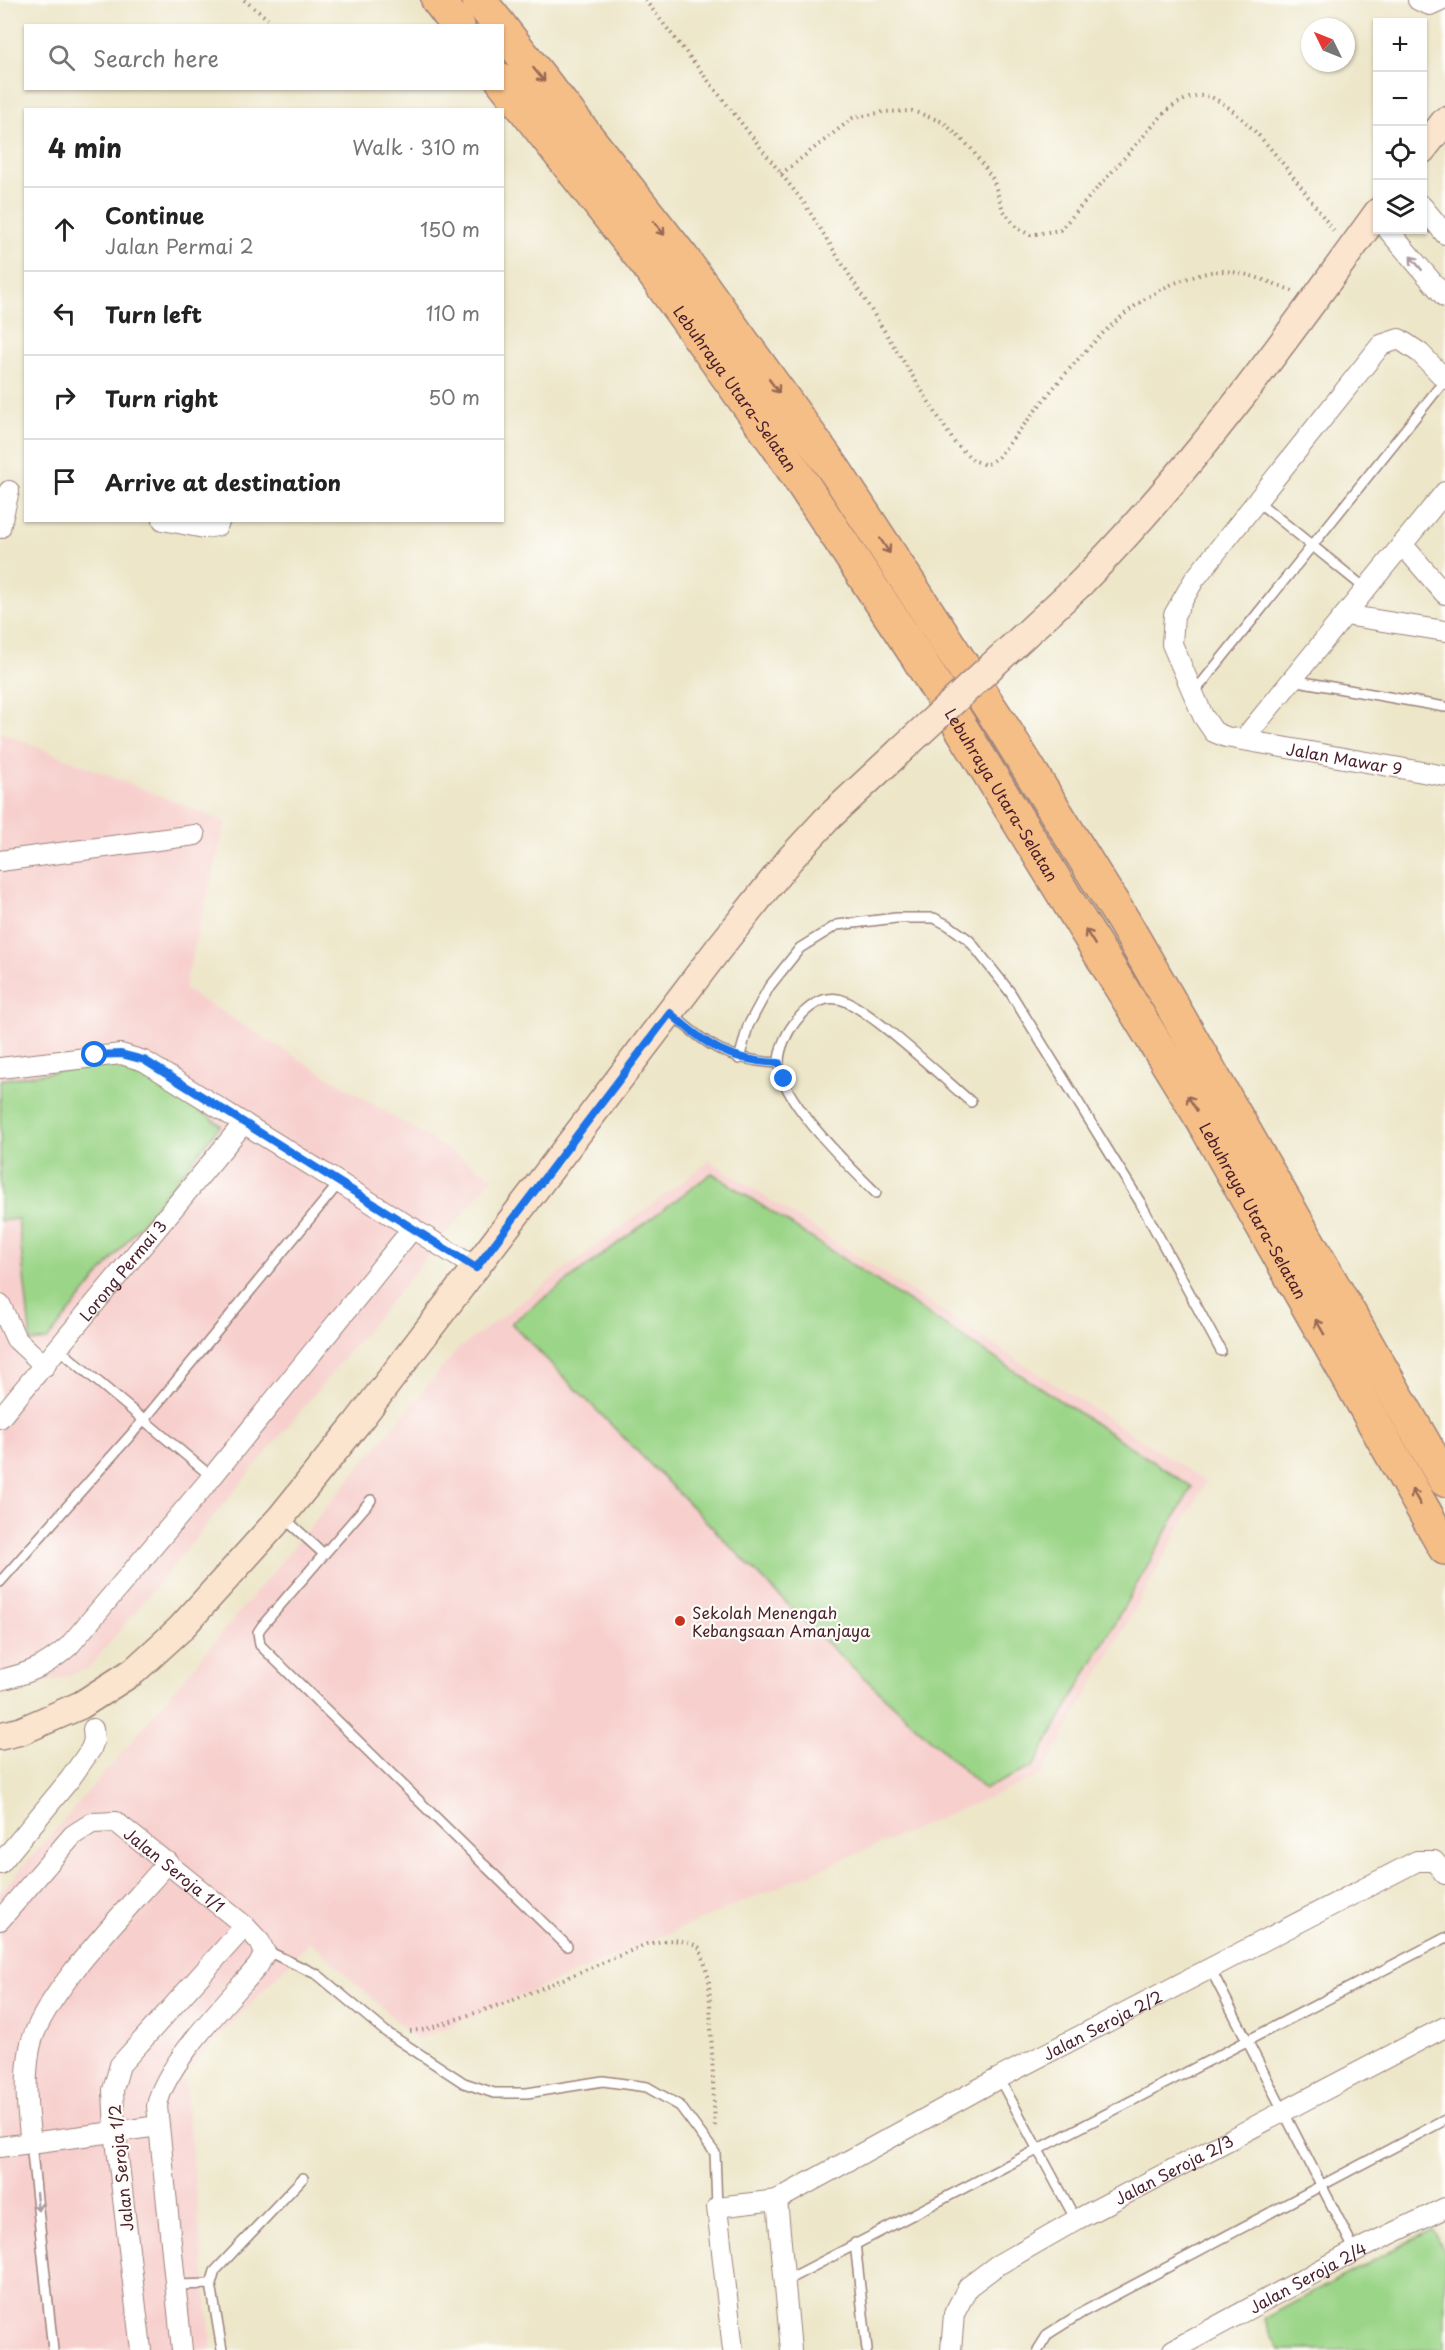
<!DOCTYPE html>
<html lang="en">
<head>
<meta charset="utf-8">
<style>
	body { margin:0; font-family:"Playpen Sans",sans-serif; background:#f6f6f6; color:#222 }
	.controls { position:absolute; right:18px; top:18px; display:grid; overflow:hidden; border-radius:0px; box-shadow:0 2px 4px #0004 }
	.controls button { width:54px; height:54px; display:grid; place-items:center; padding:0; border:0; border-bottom:2px solid #e0e0e0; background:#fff; color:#222; font:30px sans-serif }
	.compass { position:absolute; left:1301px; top:18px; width:54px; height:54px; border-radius:50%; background:#fff; box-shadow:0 2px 4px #0004; rotate:313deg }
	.stop { position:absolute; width:18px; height:18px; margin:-14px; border:4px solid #1a73e8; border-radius:50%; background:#fff }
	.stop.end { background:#1a73e8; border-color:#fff; box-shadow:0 2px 6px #0008 }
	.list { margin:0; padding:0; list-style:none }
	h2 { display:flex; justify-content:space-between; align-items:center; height:78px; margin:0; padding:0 24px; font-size:26px }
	h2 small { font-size:20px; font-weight:400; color:#767676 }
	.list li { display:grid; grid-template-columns:39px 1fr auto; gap:18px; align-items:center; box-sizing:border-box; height:84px; padding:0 24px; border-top:2px solid #e0e0e0 }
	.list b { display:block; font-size:22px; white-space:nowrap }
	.list p { margin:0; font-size:20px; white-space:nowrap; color:#767676 }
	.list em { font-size:20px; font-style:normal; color:#767676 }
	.icon { flex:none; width:33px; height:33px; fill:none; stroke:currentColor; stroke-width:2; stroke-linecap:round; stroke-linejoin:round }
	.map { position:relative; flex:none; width:1445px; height:2350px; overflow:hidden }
	.search { position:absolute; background:#fff; box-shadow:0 2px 4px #0004; left:24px; top:24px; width:480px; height:66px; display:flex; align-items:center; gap:15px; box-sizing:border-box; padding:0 21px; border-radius:0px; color:#767676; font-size:22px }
	.panel { position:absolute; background:#fff; box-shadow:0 2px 4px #0004; left:24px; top:108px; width:480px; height:414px; border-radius:0px }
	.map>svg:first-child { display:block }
	.built { fill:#f7d0ce }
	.green { fill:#9bd588; stroke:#727a5a; stroke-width:1.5 }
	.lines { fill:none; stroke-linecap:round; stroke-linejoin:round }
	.lane-casing { stroke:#9c827a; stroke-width:12 }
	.street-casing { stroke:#9c827a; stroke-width:22 }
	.secondary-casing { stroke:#9c827a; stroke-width:30 }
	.highway-casing { stroke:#9c827a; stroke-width:36 }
	.path { stroke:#9c827a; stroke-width:4; stroke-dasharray:1.5 4.5; stroke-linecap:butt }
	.lane { stroke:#fff; stroke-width:9 }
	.street { stroke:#fff; stroke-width:20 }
	.secondary { stroke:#fbe5cf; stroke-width:27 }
	.highway { stroke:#f6be87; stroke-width:33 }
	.secondary-bridge-casing { stroke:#9c827a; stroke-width:30; stroke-linecap:butt }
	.secondary-bridge { stroke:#fbe5cf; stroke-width:27 }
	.oneway { stroke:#976754 }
	.oneway2 { stroke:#ae9aa0 }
	.route { stroke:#1a73e8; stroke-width:8 }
	.poi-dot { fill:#c8321e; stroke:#fdfcf7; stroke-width:2 }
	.labels { text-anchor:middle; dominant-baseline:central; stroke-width:4.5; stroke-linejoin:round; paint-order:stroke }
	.street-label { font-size:16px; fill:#4a1f2b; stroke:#fdfcf7 }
	.poi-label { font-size:16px; fill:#4a1f2b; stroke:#fdfcf7; text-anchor:start }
</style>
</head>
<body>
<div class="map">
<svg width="1445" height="2350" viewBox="0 0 1445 2350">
	<rect width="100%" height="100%" fill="#fdfcf7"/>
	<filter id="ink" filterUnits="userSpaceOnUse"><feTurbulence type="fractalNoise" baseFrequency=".0167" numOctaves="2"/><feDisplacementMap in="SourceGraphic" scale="12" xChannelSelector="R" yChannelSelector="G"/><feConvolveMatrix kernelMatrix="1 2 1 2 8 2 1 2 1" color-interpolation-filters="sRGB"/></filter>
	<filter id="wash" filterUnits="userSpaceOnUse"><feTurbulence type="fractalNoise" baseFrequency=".008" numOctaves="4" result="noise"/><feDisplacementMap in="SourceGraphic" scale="24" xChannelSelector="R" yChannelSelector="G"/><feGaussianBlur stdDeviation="1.35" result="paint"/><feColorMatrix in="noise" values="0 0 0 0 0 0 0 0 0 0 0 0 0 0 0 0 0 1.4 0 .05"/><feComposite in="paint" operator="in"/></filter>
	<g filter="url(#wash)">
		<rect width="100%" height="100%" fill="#ede6c9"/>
		<!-- built -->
		<g class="built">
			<polygon points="0,732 226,822 184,989 493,1177 88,1669 0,1696"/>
			<polygon points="710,1161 1206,1482 1042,1775 417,2040 310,1941 184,2075 212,2350 0,2350 0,1893 117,1759 457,1350"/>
		</g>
		<!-- green -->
		<g class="green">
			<polygon points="125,1061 221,1125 47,1340 31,1342 18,1219 0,1221 0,1080"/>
			<polygon points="712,1173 1192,1487 1033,1767 984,1789 818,1635 511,1323"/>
			<polygon points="1433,2229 1445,2253 1445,2350 1279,2350 1263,2319"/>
		</g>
	</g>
	<g filter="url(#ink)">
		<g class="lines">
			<!-- lane casing -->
			<g class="lane-casing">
				<g id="lane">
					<polyline points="1257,501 1366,589"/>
					<polyline points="1292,680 1445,707"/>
					<polyline points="1193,694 1445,380"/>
					<path d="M 671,1013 C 707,1046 730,1061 779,1063"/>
					<polyline points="739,1059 748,1026 769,987 800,948 837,925 896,918 934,918 948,925 969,940 1010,992 1140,1202 1221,1351"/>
					<path d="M 876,1193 C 851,1168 779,1099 779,1063 C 779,1048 787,1032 796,1021 C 806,1009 821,996 838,999 C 863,1002 947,1082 971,1102"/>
					<polyline points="59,1349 212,1477"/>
					<polyline points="371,1500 262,1626 258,1632 260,1645 567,1946"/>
					<polyline points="283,1517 324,1554"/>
					<polyline points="0,1582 144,1420 340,1182"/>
					<polyline points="263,1949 318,1975 386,2032 464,2083 494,2093 527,2093 603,2081 647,2087 680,2106 715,2153 717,2207"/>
					<polyline points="1210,1968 1355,2251"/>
					<polyline points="999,2078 1076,2220"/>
					<polyline points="31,2143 53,2350"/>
					<polyline points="855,2243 867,2350"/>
					<polyline points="785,2281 1445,1938"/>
					<polyline points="211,2284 215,2271 303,2178"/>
					<polyline points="175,2285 211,2284 222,2350"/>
					<polyline points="1038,2350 1048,2334 1083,2312 1445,2120"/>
				</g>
			</g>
			<!-- street casing -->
			<g class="street-casing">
				<g id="street">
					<polyline points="1418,0 1430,5 1441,0"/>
					<polyline points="1422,206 1445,234"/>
					<polyline points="1388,230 1445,297"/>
					<path id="s1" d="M 1445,379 L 1420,353 L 1399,339 L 1381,345 L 1194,580 L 1174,615 L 1172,644 L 1203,716 L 1214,732 L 1226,737 L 1445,776"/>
					<polyline points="163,520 204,528 217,526 220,520"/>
					<polyline points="0,528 9,491"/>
					<polyline points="1402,544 1445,594"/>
					<polyline points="1345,615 1445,631"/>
					<polyline points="1243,740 1445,492"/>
					<polyline points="0,861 195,835"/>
					<polyline points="0,1068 121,1054 144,1061 476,1268"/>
					<polyline points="0,1304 16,1339 45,1366"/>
					<path id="s2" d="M 0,1418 L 244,1123"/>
					<path d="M 0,1680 C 30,1673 45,1667 69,1646 L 212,1477 L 413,1228"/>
					<polyline points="0,1864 70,1779 91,1749 94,1740 93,1729"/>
					<path id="s3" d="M 0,1920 L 73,1835 L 92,1823 L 116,1822 L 245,1926 L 260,1942 L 265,1953 L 258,1966 C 229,2000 164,2065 157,2106 L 182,2350"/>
					<path d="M 31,2143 C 27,2111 24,2081 30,2048 C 40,1996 132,1905 168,1862"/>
					<polyline points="0,2147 159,2126"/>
					<polyline points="777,2200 791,2350"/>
					<polyline points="141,2350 115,2131 113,2090 120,2065 245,1926"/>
					<path id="s4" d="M 733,2350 L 717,2207 L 777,2200 L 999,2078 L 1417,1861 L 1434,1861 L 1445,1874"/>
					<path id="s5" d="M 951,2350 L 954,2314 L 968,2287 L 996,2266 L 1076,2220 L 1445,2027"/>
					<path id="s6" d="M 1173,2350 L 1355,2251 L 1445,2208"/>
				</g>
			</g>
			<!-- secondary casing -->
			<g class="secondary-casing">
				<g id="secondary">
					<polyline points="1422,150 1445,121"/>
					<path d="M 1080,584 C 1191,471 1285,341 1378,212"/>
					<polyline points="0,1736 21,1731 81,1705 134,1671 180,1629 282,1516 357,1423 719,948 790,859 827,819 901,750"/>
				</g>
			</g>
			<!-- highway casing -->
			<g class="highway-casing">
				<g id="highway">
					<polyline points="438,0 458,26"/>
					<polyline points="479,0 500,26"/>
					<polyline points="502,29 683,259 836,472 1004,729 1124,922 1445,1480"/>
					<path id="s7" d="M 502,80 L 649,267 L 777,445 L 917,656 L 1202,1119 L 1445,1548"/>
				</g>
			</g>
			<!-- path -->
			<g class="path">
				<polyline points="244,0 268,19"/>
				<path d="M 645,0 L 804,203 L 954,442 L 973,460 L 986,465 L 998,457 C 1051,394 1114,296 1196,276 C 1203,274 1212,271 1219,271 C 1244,271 1270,282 1293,291"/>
				<path d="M 781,174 L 853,118 L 883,112 L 912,111 L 943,122 L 970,147 L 993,179 L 1003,210 L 1017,228 L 1030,235 L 1060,230 L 1166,111 C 1179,102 1196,91 1213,98 C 1254,117 1307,196 1336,234"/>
				<path d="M 410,2031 L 427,2029 L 511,2001 L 647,1944 C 666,1940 683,1937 700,1948 L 709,1979 L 715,2128"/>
			</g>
			<!-- lane -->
			<use href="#lane" class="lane"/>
			<!-- street -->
			<use href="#street" class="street"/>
			<!-- secondary -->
			<use href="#secondary" class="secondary"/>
			<!-- highway -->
			<use href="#highway" class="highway"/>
			<!-- secondary-bridge casing -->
			<g class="secondary-bridge-casing">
				<polyline id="secondary-bridge" points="901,750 1080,584"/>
			</g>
			<!-- secondary-bridge -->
			<use href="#secondary-bridge" class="secondary-bridge"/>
		</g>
		<!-- one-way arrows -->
		<defs><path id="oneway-shaft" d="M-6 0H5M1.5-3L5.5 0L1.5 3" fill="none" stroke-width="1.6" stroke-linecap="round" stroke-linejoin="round" transform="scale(1.5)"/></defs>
		<g class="oneway">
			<use href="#oneway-shaft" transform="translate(539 75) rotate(51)"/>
			<use href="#oneway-shaft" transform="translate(659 228) rotate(52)"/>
			<use href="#oneway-shaft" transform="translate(774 386) rotate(54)"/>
			<use href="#oneway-shaft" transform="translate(885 546) rotate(57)"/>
			<use href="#oneway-shaft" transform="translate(1090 937) rotate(-122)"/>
			<use href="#oneway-shaft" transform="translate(1192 1103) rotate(-122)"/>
			<use href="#oneway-shaft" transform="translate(1320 1327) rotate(-120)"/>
			<use href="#oneway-shaft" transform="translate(1416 1497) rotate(-120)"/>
		</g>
		<g class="oneway2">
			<use href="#oneway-shaft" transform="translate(1416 263) rotate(-130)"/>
			<use href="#oneway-shaft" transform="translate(37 2202) rotate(84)"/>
		</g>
	</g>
	<g class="lines" filter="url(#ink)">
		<!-- route -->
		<path class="route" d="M 95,1055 L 121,1054 L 144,1060 L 476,1268 L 670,1013 C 706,1045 729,1061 779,1063 L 784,1079"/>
	</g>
	<!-- markers -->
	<circle class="poi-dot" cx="680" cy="1621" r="6"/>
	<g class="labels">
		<!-- street labels -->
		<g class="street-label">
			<text stroke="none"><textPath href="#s7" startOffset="387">Lebuhraya Utara–Selatan</textPath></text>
			<text stroke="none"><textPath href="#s1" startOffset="681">Jalan Mawar 9</textPath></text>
			<text stroke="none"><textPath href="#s7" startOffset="873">Lebuhraya Utara–Selatan</textPath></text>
			<text stroke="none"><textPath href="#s7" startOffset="1359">Lebuhraya Utara–Selatan</textPath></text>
			<text stroke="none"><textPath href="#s2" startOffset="192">Lorong Permai 3</textPath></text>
			<text stroke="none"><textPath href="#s3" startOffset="234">Jalan Seroja 1/1</textPath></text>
			<text stroke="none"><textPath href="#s4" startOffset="574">Jalan Seroja 2/2</textPath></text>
			<text transform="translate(120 2168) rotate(-96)">Jalan Seroja 1/2</text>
			<text stroke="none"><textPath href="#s5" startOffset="304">Jalan Seroja 2/3</textPath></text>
			<text stroke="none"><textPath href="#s6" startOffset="153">Jalan Seroja 2/4</textPath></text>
		</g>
		<!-- poi labels -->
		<g class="poi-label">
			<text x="692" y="1612">Sekolah Menengah<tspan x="692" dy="18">Kebangsaan Amanjaya</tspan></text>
		</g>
	</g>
</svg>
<div class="controls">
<button>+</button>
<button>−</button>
<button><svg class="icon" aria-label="locate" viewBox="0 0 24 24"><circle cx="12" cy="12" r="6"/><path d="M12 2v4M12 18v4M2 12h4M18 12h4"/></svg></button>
<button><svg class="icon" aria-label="layers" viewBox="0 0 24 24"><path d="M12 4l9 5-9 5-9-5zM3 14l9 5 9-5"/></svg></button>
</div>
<svg class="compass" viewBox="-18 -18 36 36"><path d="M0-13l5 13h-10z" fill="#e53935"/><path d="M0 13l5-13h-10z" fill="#767676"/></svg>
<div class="stop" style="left:95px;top:1055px"></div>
<div class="stop end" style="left:784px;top:1079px"></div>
<div class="search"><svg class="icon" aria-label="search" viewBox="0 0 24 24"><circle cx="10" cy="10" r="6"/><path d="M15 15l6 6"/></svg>Search here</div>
<section class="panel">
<h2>4 min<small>Walk · 310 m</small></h2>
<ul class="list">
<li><svg class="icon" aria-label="ahead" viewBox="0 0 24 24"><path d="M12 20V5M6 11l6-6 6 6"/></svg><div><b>Continue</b><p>Jalan Permai 2</p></div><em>150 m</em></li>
<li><svg class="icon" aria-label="left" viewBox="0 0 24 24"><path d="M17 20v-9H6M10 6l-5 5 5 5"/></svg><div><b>Turn left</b></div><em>110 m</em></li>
<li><svg class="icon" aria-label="right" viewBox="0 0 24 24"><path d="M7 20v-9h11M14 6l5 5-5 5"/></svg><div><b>Turn right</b></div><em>50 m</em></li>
<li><svg class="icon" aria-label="arrive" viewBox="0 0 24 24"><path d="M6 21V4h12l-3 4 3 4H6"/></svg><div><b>Arrive at destination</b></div></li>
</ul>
</section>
</div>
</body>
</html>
